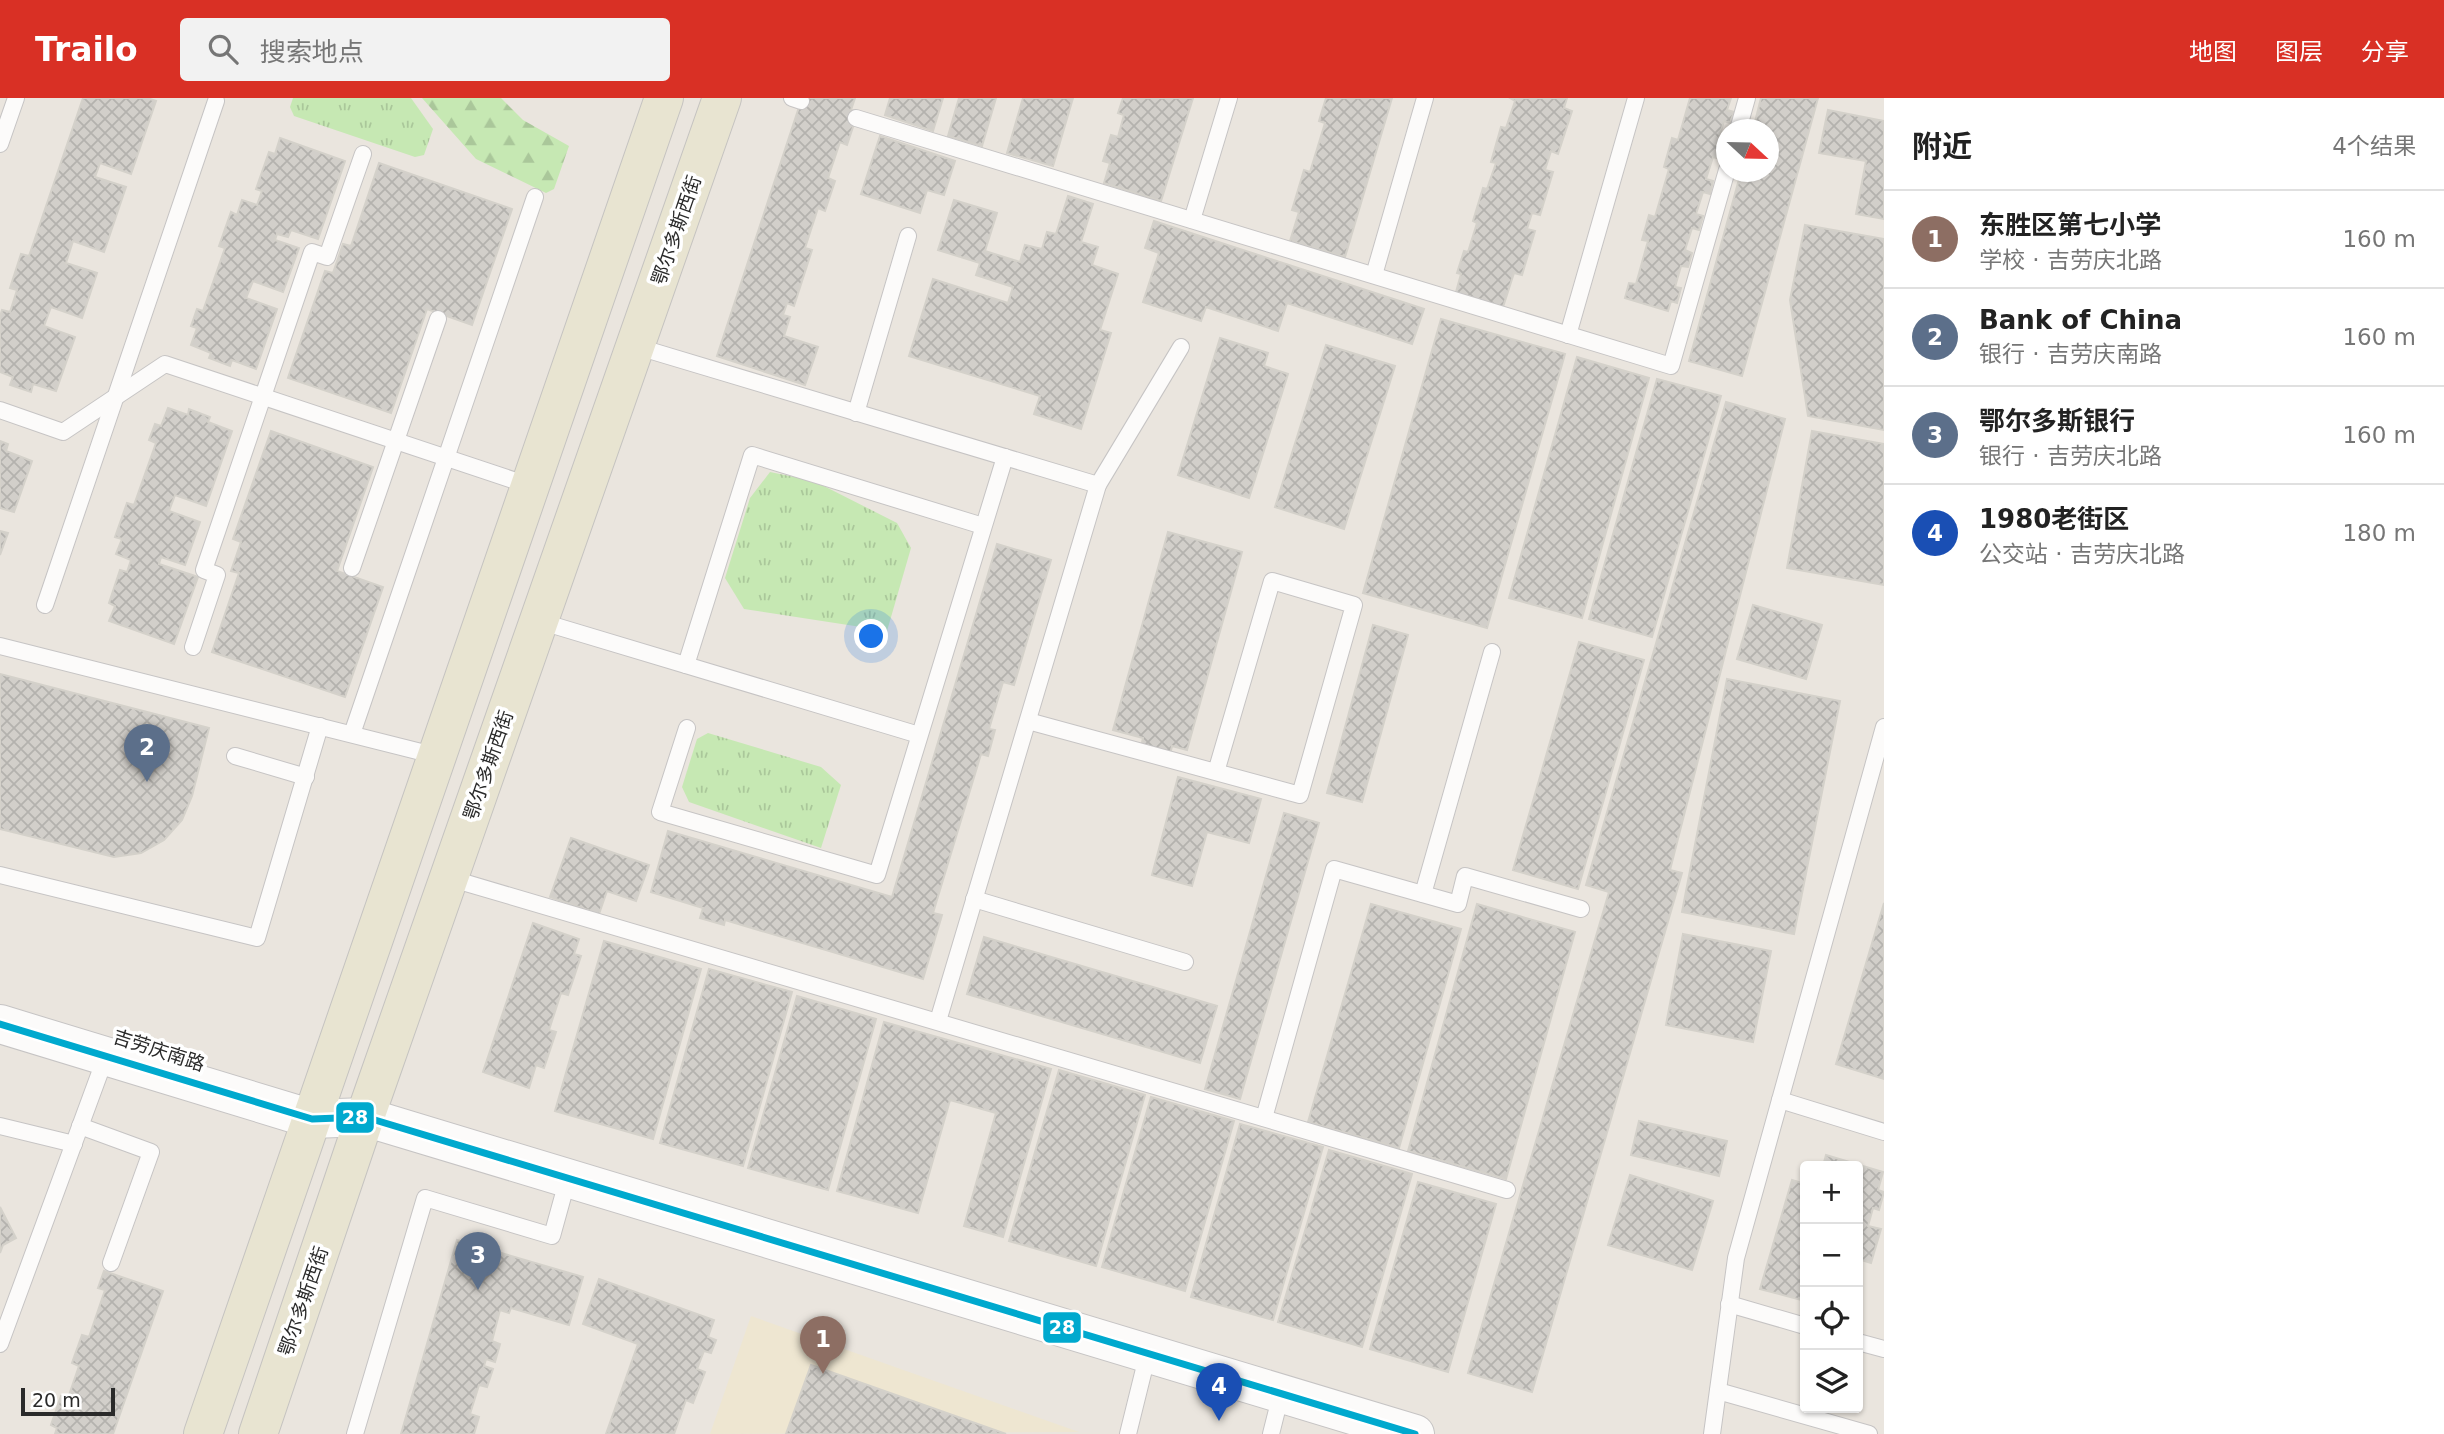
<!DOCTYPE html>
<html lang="zh">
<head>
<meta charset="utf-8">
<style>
	body { margin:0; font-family:"DejaVu Sans","Noto Sans SC",sans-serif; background:#f2f2f2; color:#222 }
	.controls { position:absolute; right:21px; bottom:21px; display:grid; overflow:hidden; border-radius:7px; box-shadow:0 2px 5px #0004 }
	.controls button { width:63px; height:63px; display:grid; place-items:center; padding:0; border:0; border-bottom:2px solid #e0e0e0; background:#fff; color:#222; font:35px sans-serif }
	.compass { position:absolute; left:1716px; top:21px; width:63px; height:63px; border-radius:50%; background:#fff; box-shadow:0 2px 5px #0004; rotate:112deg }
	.scale { position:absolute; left:21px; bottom:18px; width:94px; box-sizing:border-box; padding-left:7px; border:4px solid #2a2a2a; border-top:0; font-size:19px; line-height:24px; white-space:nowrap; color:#2a2a2a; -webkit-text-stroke:5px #fff; paint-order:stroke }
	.you { position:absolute; left:872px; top:539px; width:24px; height:24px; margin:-18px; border:5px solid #fff; border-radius:50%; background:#1a73e8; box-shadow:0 0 0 10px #1a73e833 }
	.badge { display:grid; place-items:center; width:46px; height:46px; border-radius:50%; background:#d93025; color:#fff; font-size:23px; font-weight:700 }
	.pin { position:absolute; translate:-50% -58px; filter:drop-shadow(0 2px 4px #0008) }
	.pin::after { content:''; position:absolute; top:37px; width:24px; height:21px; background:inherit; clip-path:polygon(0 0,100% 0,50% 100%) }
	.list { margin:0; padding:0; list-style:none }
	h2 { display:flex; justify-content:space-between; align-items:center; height:91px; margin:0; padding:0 28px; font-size:30px }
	h2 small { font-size:23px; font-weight:400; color:#767676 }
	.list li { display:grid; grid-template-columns:46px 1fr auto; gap:21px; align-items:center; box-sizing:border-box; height:98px; padding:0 28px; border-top:2px solid #e0e0e0 }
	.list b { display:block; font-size:26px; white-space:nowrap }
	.list p { margin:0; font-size:23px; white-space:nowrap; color:#767676 }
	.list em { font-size:23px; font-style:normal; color:#767676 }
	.icon { flex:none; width:38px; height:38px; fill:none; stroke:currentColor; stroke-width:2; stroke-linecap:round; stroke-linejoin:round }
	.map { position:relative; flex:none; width:1884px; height:1336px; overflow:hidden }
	header { display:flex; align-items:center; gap:42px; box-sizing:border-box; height:98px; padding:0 35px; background:#d93025; color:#fff }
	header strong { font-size:33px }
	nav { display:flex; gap:38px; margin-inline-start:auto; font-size:24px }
	.search { width:490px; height:63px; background:#f2f2f2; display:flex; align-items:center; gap:18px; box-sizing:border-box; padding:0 24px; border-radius:7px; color:#767676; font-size:26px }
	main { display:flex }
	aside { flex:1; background:#fff }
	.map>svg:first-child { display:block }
	.education { fill:#eee6d1 }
	.grass { fill:url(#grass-tufts) }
	.forest { fill:url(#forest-firs) }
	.building { fill:url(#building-cross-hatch); stroke:#d4d1ca; stroke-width:2 }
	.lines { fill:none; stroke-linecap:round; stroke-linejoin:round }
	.service-casing { stroke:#c6c4c4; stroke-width:18 }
	.secondary-casing { stroke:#c6c4c4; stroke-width:40 }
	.primary-casing { stroke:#c5c3c0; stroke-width:40 }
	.service { stroke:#fcfbfa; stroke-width:16 }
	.secondary { stroke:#fcfbfa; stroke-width:38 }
	.primary { stroke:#e8e4d1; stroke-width:38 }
	.bus-1-casing { stroke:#fff; stroke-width:12 }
	.bus-1 { stroke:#00a9ce; stroke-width:7 }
	.labels { text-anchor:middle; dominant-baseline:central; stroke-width:7; stroke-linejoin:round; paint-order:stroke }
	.street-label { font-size:19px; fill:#2a2a2a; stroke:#fff }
	.line-badge { stroke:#fff; stroke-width:2.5 }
	.badge-label { font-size:19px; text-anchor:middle; font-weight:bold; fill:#fff }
</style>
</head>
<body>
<header>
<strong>Trailo</strong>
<div class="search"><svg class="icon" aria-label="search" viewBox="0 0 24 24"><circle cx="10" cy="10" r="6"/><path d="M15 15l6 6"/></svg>搜索地点</div>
<nav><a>地图</a><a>图层</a><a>分享</a></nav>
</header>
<main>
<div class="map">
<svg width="1884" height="1336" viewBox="0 0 1884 1336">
	<defs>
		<pattern id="grass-tufts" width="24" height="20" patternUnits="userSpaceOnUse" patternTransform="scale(1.75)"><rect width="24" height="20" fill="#c6e8b3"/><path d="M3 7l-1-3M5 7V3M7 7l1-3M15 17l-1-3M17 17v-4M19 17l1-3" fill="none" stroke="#aac79a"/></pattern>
		<pattern id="forest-firs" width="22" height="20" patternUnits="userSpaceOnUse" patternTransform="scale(1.75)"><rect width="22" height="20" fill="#c6e8b3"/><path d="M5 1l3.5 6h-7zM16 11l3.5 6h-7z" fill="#aac79a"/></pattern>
		<pattern id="building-cross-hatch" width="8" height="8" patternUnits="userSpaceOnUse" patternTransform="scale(1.75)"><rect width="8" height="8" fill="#d2cfca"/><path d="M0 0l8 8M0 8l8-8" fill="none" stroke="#b4b2ae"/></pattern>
	</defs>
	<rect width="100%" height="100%" fill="#eae5de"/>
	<!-- education -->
	<polygon class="education" points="751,1218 1079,1334 710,1336"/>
	<!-- grass -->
	<g class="grass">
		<polygon points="293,0 411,0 433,31 424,57 415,59 294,18 290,9"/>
		<polygon points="770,374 814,383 897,425 911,450 887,533 744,511 725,480 750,400"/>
		<polygon points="708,635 821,669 841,687 821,750 689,704 682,689 697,641"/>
	</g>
	<!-- forest -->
	<polygon class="forest" points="422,0 501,0 523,22 569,48 554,91 546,95 476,61"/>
	<!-- building -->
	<g class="building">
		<polygon points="83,0 147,0 156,3 131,76 100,65 95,79 126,89 104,154 73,143 66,165 97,175 82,220 51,209 44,228 75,239 56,293 33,286 31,294 10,287 13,279 0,274 0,219 2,212 10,214 17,192 10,190 21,156 29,158"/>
		<polygon points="802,0 855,0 851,12 858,14 847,47 840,44 828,80 835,83 825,113 818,110 805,150 812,152 794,208 787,205 783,217 790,219 784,238 818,249 805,287 717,258"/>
		<polygon points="890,0 943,0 933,33 885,17"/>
		<polygon points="959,0 996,0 982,48 948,38"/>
		<polygon points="1023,0 1073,0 1053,68 1007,55"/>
		<polygon points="1123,0 1193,0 1161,103 1104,85 1110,65 1103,63 1111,37 1118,39 1124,17 1118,15"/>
		<polygon points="1326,0 1392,0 1345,159 1290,143 1299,114 1292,112 1304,72 1310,74 1325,25 1319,23"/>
		<polygon points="1567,0 1564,10 1572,13 1558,56 1551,53 1545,72 1553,74 1540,117 1532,115 1527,131 1535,133 1522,177 1514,175 1503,209 1456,194 1461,176 1457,175 1464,153 1468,154 1477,125 1473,123 1483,90 1487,91 1496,65 1491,64 1501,29 1506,30 1515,3 1510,0"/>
		<polygon points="1690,0 1731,0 1727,12 1734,14 1730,25 1724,23 1717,47 1723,49 1720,61 1713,59 1706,81 1713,83 1710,96 1703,94 1696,116 1703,118 1699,132 1692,130 1685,152 1692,155 1688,169 1681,168 1675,189 1681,190 1677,205 1671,203 1668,213 1625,200 1629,185 1636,186 1648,143 1642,142 1649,117 1655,119 1669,71 1664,69 1672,40 1678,42"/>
		<polygon points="1761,0 1818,0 1742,278 1689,263 1741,74 1769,74 1769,32 1753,32"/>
		<polygon points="1828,12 1884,23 1884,121 1856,116 1866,63 1819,55"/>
		<polygon points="880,38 955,63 944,97 927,92 920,115 861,96"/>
		<polygon points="280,40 345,63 318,141 291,132 288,139 277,136 275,142 299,150 283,194 253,183 246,200 277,211 256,271 232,262 230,268 209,260 211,255 191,247 197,230 191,228 197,211 203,213 225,150 219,148 231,114 237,117 242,102 257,107 262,93 256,91 269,54 275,56"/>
		<polygon points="379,65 512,111 472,227 427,211 391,315 288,280 325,173 333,175 343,146 351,148"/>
		<polygon points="1068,98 1093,106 1081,144 1098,149 1092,167 1118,176 1100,232 1111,235 1081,331 1034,316 1040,298 909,258 933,181 1008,205 1013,189 976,177 980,165 938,152 954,102 997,115 985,153 1020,164 1025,147 1042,151 1047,134 1056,136"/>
		<polygon points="1154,123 1424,211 1412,246 1287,205 1278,233 1206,209 1201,223 1143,204 1159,155 1145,150"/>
		<polygon points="1805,127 1884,141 1884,332 1808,318 1790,202"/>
		<polygon points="1441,221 1565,256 1487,530 1363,495"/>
		<polygon points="1220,240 1268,255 1264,268 1288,276 1249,400 1178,377"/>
		<polygon points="1326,247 1395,268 1344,431 1275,409"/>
		<polygon points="1577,259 1649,280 1582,520 1509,500"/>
		<polygon points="1657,281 1721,298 1652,539 1589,521"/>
		<polygon points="1726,304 1785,321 1670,772 1682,775 1532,1294 1468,1275 1609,794 1586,787"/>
		<polygon points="168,310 188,317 189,311 210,319 208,324 232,333 206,408 175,397 169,413 200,424 185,467 161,459 159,466 198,479 174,546 109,523 115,508 109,505 120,472 127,474 131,462 116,456 122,441 115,439 127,405 134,407 156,345 149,342 155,326 161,328"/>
		<polygon points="271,333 373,369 337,473 383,489 345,599 212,554 239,475 231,473 241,444 233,441"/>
		<polygon points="1812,333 1884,346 1884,487 1787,470"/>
		<polygon points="0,343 8,346 6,353 32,363 14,414 0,410"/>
		<polygon points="0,433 8,435 0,457"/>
		<polygon points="1168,434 1242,454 1187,652 1172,648 1170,657 1141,649 1143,640 1113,632"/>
		<polygon points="997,446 1051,462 1014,587 1003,584 989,631 995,632 988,658 981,656 933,815 942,817 923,881 725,822 724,827 700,820 703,810 651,794 668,733 892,799"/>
		<polygon points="1753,507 1822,527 1806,581 1737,561"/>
		<polygon points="1373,527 1408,537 1362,704 1327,695"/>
		<polygon points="1579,544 1644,562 1578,791 1513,772"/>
		<polygon points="0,576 209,630 192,698 182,722 164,742 141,755 114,759 0,731"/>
		<polygon points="1727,581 1840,603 1794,836 1682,814"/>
		<polygon points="1178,679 1261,701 1249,745 1207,734 1192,788 1152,777"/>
		<polygon points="1284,715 1319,725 1240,1001 1205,991"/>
		<polygon points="571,740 649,767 636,803 607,793 599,816 550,799"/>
		<polygon points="1884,805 1884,981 1836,966"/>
		<polygon points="1371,806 1461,831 1399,1050 1308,1024"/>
		<polygon points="1477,806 1575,834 1506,1081 1408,1053"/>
		<polygon points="533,825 579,841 574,856 581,858 568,897 561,895 549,932 556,934 544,970 536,967 529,990 483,974"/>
		<polygon points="1683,836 1771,853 1753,944 1666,927"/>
		<polygon points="984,839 1217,908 1200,965 967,896"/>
		<polygon points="604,843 701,871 653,1041 555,1013"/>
		<polygon points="709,871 792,894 743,1068 660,1045"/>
		<polygon points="797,898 876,921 828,1092 748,1070"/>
		<polygon points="884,924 1051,971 1003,1139 964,1128 996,1015 950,1002 918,1115 837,1093"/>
		<polygon points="1059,972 1145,997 1096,1168 1009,1143"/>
		<polygon points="1151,999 1234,1023 1185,1193 1102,1169"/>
		<polygon points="1639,1023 1727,1043 1719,1078 1631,1057"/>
		<polygon points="1240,1026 1323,1049 1273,1222 1191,1199"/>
		<polygon points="1329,1052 1412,1076 1362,1249 1278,1224"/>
		<polygon points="1826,1057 1883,1074 1878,1092 1884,1094 1879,1112 1873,1110 1868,1128 1881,1131 1871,1165 1858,1161 1858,1068 1823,1068"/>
		<polygon points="1630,1077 1713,1103 1692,1172 1608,1147"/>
		<polygon points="1792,1082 1805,1086 1805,1203 1760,1191"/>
		<polygon points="1418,1084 1496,1106 1448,1274 1370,1251"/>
		<polygon points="0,1109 16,1140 3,1147 0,1155"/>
		<polygon points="457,1142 583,1179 569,1227 511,1210 509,1215 500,1212 492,1243 500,1246 495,1264 486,1261 484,1268 493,1271 487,1289 479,1287 470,1316 479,1319 474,1336 401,1336"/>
		<polygon points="104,1173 163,1193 113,1336 55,1336 57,1330 51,1327 61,1298 68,1300 79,1268 72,1265 82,1237 89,1239 105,1192 98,1190"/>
		<polygon points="599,1181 714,1222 708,1239 716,1242 711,1255 704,1253 697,1271 705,1274 693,1305 686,1302 674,1336 606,1336 638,1246 583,1226"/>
		<polygon points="811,1267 1006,1336 786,1336"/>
	</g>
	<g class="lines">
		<!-- service casing -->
		<g class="service-casing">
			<g id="service">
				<polyline points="792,0 801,3"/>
				<polyline points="856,20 1671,268 1727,72"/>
				<polyline points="1738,32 1747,0"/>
				<polyline points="0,46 16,0"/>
				<polyline points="1192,122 1229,0"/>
				<polyline points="1374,177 1425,0"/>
				<polyline points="1568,237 1636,0"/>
				<polyline points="635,248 1098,387 938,923"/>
				<polyline points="0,312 63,334 165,266 531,388"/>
				<polyline points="856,315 908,138"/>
				<polyline points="1098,387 1181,249"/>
				<polyline points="352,470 438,221"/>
				<polyline points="45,507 216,3"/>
				<polyline points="539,523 919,637"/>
				<polyline points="0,548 437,658"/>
				<polyline points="193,549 217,477 204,472 312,154 327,159 363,56"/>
				<polyline points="686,567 752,357 983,428"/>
				<polyline points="1028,623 1300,697 1354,507 1272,483 1216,674"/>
				<polyline points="687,630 660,714 877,777 1005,359"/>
				<polyline points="352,636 535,99"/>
				<polyline points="235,658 306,679"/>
				<polyline points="0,777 257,840 320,628"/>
				<polyline points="449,780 1507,1092"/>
				<polyline points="1423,796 1492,554"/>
				<polyline points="974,801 1185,864"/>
				<polyline points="1780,1002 1884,1034"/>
				<polyline points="1264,1020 1334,771 1458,806 1465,778 1581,811"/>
				<polyline points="0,1028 74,1046"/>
				<polyline points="80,1028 151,1054 111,1165"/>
				<polyline points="1729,1206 1805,1228"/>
				<polyline points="1858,1244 1884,1251"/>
				<polyline points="0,1246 106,958"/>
				<polyline points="1718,1293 1869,1336"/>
				<polyline points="355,1336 425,1100 552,1138 568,1080"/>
				<polyline points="1128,1336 1148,1255"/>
				<polyline points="1271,1336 1281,1296"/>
				<polyline points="1712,1336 1736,1160 1884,629"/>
			</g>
		</g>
		<!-- secondary casing -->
		<g class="secondary-casing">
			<polyline id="secondary" points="0,926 312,1021 365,1019 1415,1336"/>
		</g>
		<!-- primary casing -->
		<g class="primary-casing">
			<g id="primary">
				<polyline points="203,1336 664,0"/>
				<polyline points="258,1336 365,1019 722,0"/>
			</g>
		</g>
		<!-- service -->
		<use href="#service" class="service"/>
		<!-- secondary -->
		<use href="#secondary" class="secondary"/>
		<!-- primary -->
		<use href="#primary" class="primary"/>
		<!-- bus-1 casing -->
		<g class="bus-1-casing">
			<polyline id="bus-1" points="0,926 312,1021 365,1019 1415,1336"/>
		</g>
		<!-- bus-1 -->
		<use href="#bus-1" class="bus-1"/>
	</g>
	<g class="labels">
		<!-- street labels -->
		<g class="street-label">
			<text transform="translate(676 132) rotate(-71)">鄂尔多斯西街</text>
			<text transform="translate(488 667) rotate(-71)">鄂尔多斯西街</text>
			<text transform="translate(159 952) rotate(18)">吉劳庆南路</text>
			<text transform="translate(303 1203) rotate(-71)">鄂尔多斯西街</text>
		</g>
	</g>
	<g class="line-badge">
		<rect x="335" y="1003" width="40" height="33" rx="7" fill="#00a9ce"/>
		<rect x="1042" y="1213" width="40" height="33" rx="7" fill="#00a9ce"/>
	</g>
	<g class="badge-label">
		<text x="355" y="1026">28</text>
		<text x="1062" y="1236">28</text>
	</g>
</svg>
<div class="controls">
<button>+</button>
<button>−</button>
<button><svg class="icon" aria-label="locate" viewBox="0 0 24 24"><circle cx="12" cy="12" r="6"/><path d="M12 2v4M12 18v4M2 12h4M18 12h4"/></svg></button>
<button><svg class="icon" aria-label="layers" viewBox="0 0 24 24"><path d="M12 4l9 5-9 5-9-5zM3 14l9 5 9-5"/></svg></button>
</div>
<svg class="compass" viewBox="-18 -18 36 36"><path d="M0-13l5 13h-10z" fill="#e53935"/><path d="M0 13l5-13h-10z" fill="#767676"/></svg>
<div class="scale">20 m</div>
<div class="you"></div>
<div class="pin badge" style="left:823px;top:1276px;background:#8d6e63">1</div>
<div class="pin badge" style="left:147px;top:684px;background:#5c6f8a">2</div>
<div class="pin badge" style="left:478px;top:1192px;background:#5c6f8a">3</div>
<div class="pin badge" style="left:1219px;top:1323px;background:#1a4fb4">4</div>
</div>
<aside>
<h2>附近<small>4个结果</small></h2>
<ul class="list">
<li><span class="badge" style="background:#8d6e63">1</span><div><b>东胜区第七小学</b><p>学校 · 吉劳庆北路</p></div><em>160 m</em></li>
<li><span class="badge" style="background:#5c6f8a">2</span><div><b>Bank of China</b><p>银行 · 吉劳庆南路</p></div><em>160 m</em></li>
<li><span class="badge" style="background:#5c6f8a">3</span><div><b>鄂尔多斯银行</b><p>银行 · 吉劳庆北路</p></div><em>160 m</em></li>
<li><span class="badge" style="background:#1a4fb4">4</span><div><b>1980老街区</b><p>公交站 · 吉劳庆北路</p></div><em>180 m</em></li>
</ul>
</aside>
</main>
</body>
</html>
